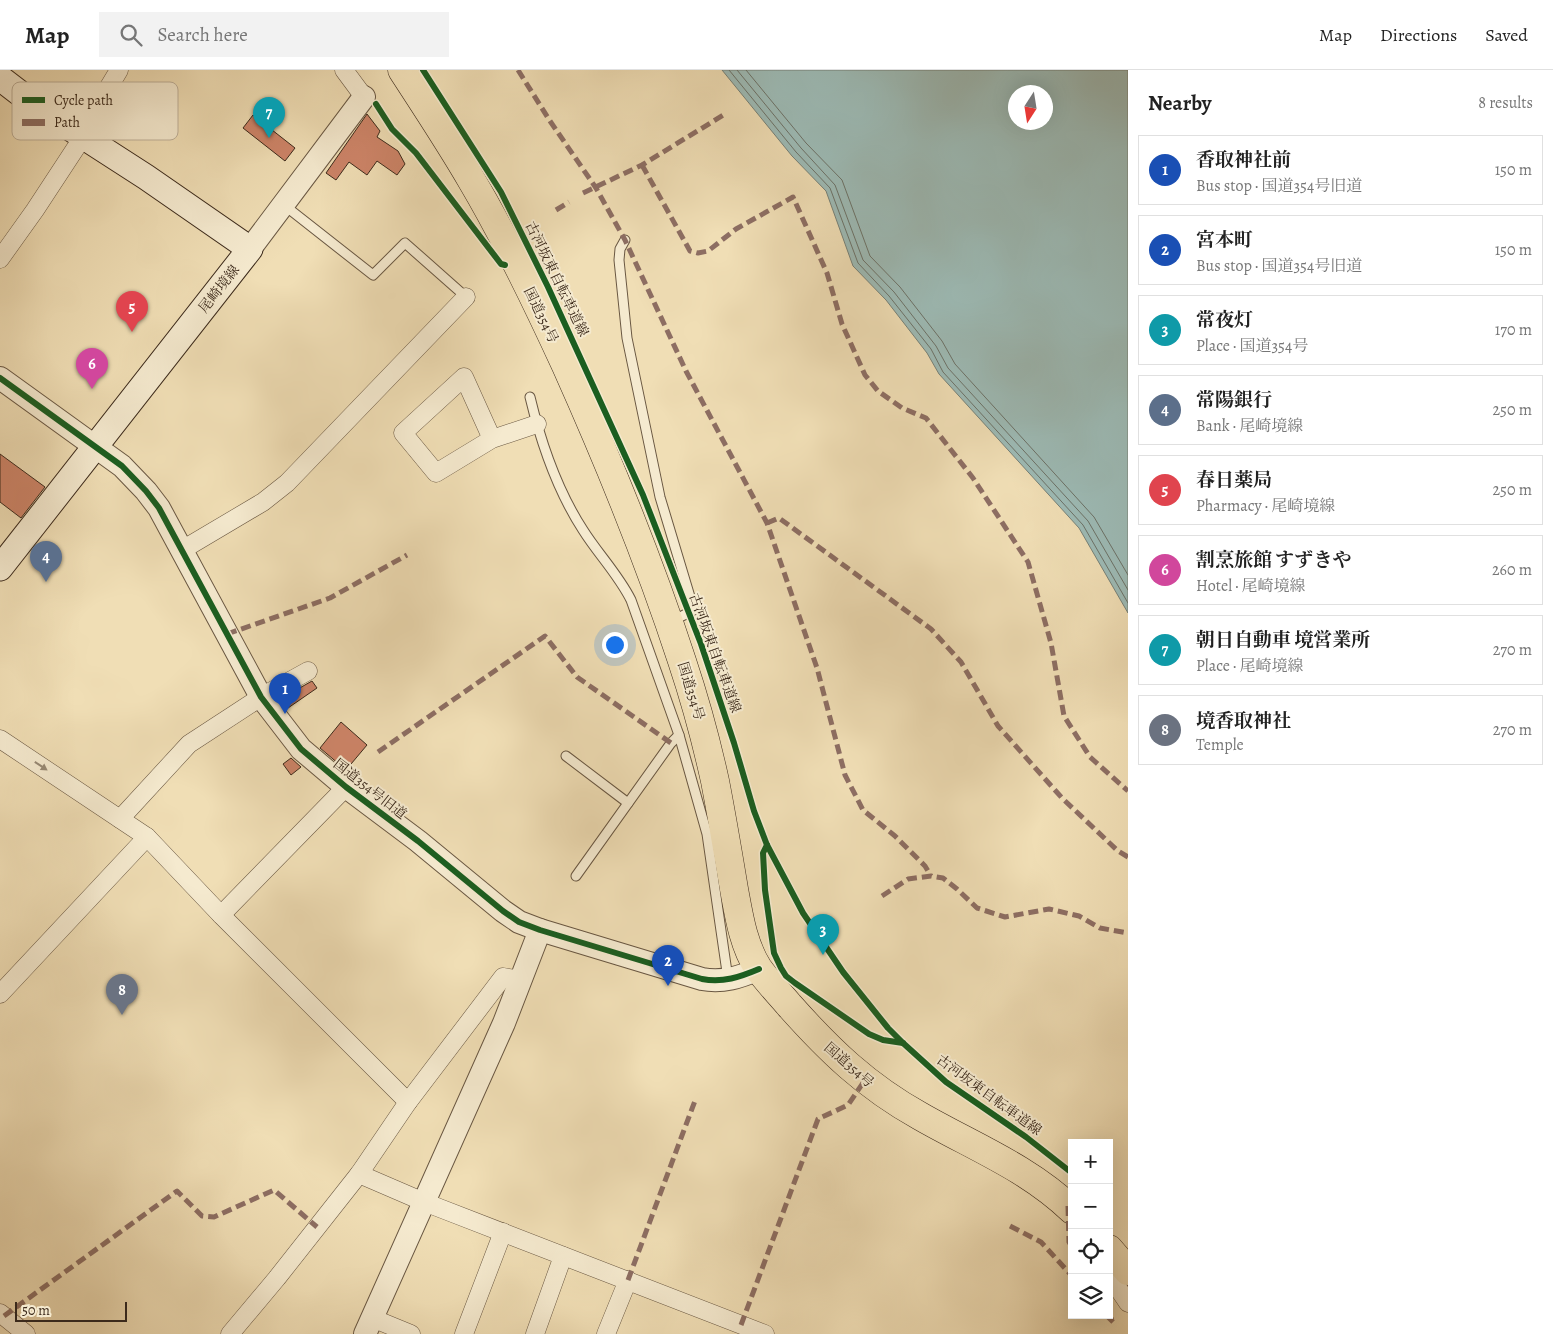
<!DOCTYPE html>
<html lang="en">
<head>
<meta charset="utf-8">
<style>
	body { margin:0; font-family:Alegreya,"Noto Serif JP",serif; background:#f2f2f2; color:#222 }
	.controls { position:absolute; right:15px; bottom:15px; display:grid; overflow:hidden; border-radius:0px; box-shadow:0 5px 20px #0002 }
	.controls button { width:45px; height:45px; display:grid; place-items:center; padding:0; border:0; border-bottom:1px solid #e0e0e0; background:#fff; color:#222; font:25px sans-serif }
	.compass { position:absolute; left:1008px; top:15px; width:45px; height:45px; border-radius:50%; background:#fff; box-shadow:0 5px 20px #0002; rotate:192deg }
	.scale { position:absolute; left:15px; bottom:12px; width:112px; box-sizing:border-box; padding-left:5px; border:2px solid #3c2a1b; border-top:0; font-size:14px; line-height:18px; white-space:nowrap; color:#3c2a1b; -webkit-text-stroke:4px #f5eacf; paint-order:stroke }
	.you { position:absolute; left:614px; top:574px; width:18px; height:18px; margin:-12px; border:4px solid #fff; border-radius:50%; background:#1a73e8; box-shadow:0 0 0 8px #1a73e833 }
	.badge { display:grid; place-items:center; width:32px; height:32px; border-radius:50%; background:#d93025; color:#fff; font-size:16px; font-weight:700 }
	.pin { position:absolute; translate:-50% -41px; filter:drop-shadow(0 1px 2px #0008) }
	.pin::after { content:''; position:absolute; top:26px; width:18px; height:15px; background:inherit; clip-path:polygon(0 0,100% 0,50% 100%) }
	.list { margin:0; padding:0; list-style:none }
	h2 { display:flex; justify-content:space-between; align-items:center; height:65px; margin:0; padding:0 20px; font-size:21px }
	h2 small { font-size:16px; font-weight:400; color:#767676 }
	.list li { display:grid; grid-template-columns:32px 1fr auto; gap:15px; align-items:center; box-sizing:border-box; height:70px; margin:0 10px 10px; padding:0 10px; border:1px solid #e0e0e0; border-radius:0px }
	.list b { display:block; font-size:19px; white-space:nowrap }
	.list p { margin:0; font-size:16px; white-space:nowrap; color:#767676 }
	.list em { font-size:16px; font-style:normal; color:#767676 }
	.icon { flex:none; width:28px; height:28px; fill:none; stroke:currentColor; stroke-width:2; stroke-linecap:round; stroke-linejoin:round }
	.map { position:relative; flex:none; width:1128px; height:1264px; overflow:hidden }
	header { display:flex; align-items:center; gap:30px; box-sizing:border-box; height:70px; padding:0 25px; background:#fff; border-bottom:1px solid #e0e0e0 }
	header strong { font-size:24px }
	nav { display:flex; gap:28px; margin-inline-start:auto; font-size:18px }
	.search { width:350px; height:45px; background:#f2f2f2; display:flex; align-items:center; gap:12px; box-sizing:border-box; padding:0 18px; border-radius:0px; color:#767676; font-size:19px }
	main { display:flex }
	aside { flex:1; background:#fff }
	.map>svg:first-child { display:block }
	.water { fill:#9dbbb6; stroke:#768178; fill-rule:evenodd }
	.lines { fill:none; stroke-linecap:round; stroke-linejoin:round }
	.shore { stroke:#6c7268; stroke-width:1 }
	.building { fill:#cd8468; stroke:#3c2a1b }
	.service-casing { stroke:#695742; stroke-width:11 }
	.minor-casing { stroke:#695742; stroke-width:19 }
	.tertiary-casing { stroke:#695742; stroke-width:24 }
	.secondary-casing { stroke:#3c2a1b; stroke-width:27 }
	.trunk-casing { stroke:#3c2a1b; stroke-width:29 }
	.service { stroke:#f5eacf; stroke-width:9 }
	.minor { stroke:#f5eacf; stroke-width:18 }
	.tertiary { stroke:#f5eacf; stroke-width:22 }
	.secondary { stroke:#f5eacf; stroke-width:25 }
	.trunk { stroke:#f0deb5; stroke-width:28 }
	.quiet { stroke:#8d6e63; stroke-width:5; stroke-dasharray:10 5; stroke-linecap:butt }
	.cycleway-casing { stroke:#f5eacf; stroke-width:9 }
	.cycleway { stroke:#1b5e20; stroke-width:6 }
	.oneway { fill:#988a75 }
	.labels { text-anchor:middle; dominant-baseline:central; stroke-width:4; stroke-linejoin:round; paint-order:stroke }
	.street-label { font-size:14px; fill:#3c2a1b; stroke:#f5eacf }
	.key { fill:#f5eacf; stroke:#beb099; stroke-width:1 }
	.key-label { font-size:14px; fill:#3c2a1b }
</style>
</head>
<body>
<header>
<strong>Map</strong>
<div class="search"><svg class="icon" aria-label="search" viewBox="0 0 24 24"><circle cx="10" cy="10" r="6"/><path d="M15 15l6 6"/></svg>Search here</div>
<nav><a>Map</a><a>Directions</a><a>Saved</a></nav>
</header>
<main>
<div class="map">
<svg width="1128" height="1264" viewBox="0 0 1128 1264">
	<rect width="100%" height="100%" fill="#f0deb5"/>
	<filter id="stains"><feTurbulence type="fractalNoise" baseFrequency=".004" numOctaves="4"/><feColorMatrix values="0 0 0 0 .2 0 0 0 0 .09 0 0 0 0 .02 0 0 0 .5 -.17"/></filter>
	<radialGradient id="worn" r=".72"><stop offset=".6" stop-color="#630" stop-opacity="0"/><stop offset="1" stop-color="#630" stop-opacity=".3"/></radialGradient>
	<!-- water -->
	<path class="water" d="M 722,0 L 1128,0 L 1128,543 L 1079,458 L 939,304 L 927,283 L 886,230 L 853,196 L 826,121 L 792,86 ZM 1016,22 L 1046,22 L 1046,52 L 1016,52 Z"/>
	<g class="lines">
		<!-- shore -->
		<g class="shore">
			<polyline points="729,0 796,82 830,118 858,193 889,226 931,279 943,302 1083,455 1128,533"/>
			<polyline points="737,0 801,78 835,115 863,190 894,222 936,276 948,298 1088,451 1128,520"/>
			<polyline points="746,0 806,73 842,110 870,186 900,217 942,271 955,294 1094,447 1128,505"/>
		</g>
	</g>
	<!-- building -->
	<g class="building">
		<polygon points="367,44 380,61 377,67 398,81 405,94 397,105 377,91 367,105 349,92 336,110 326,103"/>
		<polygon points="253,45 295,78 285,91 243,58"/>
		<polygon points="0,384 45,417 21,448 0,432"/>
		<polygon points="312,611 317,618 288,638 282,628"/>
		<polygon points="341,652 367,675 346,700 320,678"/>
		<polygon points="291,688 301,697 291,705 283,694"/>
	</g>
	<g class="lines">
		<!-- service casing -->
		<g class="service-casing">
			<g id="service">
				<polyline points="284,135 373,205 405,173 466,227"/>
				<polyline points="625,170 620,179 619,190 627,268 660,427 694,540 672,551"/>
				<path d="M 530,327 C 541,373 557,420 583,460 C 598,484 618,504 631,530 L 679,665 L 707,764 L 728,909"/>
				<polyline points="566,686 628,733"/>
				<polyline points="576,806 671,673 679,665"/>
			</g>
		</g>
		<!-- minor casing -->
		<g class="minor-casing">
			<g id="minor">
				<polyline points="344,0 364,27"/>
				<polyline points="0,189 35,140 77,76 86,55 119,0"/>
				<polyline points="492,369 464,307 403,363 436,403 492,369 537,354"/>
				<polyline points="182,480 263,432 287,413 466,227"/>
				<polyline points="0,669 147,767 221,845 346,717"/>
				<polyline points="120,749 189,674 261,627 308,601"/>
				<polyline points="221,845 408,1032"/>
				<polyline points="0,924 147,767"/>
				<polyline points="359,1104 408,1032 503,907 521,910"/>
				<polyline points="1109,1205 1128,1233"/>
				<polyline points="0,1243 26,1264"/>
				<polyline points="372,1248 411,1264"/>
				<polyline points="230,1264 277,1208 359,1104 424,1132 765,1264"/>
				<polyline points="464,1264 503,1162"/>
				<polyline points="535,1264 563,1186"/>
				<polyline points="606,1264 628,1210"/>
			</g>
		</g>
		<!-- tertiary casing -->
		<g class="tertiary-casing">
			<g id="tertiary">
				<polyline points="250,179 364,27"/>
				<path d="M 0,308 L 122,396 L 146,421 L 159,438 L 261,627 L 301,679 L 346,717 L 418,771 L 503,841 L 519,852 L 540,860 L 702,909 C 723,913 740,907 759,899"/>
				<polyline points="365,1264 504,953 540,860"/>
			</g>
		</g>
		<!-- secondary casing -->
		<g class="secondary-casing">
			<polyline id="secondary" points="0,8 39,38 146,107 250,179 0,498"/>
		</g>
		<!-- trunk casing -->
		<g class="trunk-casing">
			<g id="trunk">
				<path d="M 402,0 C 426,37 450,73 472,111 C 507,170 537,233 566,296 C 609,392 649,490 682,591 C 695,630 706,670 715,711 C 722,747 728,783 734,819 C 739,846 743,874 758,898 C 767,911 779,923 789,935 C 829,980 866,1016 920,1046 C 972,1076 1027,1097 1072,1140"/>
				<polyline points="1109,1179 1128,1201"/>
			</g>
		</g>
		<!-- service -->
		<use href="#service" class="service"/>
		<!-- minor -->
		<use href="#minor" class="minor"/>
		<!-- tertiary -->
		<use href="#tertiary" class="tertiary"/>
		<!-- secondary -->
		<use href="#secondary" class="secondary"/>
		<!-- trunk -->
		<use href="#trunk" class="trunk"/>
		<!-- quiet -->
		<g class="quiet">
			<polyline points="518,0 550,51 596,118 625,170 686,301 767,453 817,598 845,705 863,740 895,766 925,796 931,806"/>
			<polyline points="642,95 690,181 698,183 708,181 736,159 793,127 827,203 842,254 865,305 878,321 902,338 926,348 973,408 1028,492 1051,573 1064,646 1090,687 1128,721"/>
			<polyline points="583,123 642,95 725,44"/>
			<polyline points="556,140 569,132"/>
			<polyline points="767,453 779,448 931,559 961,592 998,656 1062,728 1118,781 1128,787"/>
			<polyline points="227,564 330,528 407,485"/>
			<polyline points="378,682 545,566 577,607 671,673"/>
			<polyline points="882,826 908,809 931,806 943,808 957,819 977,838 1005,847 1049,839 1079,846 1100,858 1128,863"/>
			<polyline points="1068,1136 1069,1172 1072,1177"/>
			<polyline points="1010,1156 1041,1172 1072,1206"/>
			<polyline points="628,1210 696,1028"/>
			<polyline points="1106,1245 1114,1253 1109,1245"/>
			<polyline points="4,1246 177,1121 202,1146 214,1147 274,1120 317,1157"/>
			<polyline points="741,1255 818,1049 848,1035 865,1010"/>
		</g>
		<!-- cycleway casing -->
		<g class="cycleway-casing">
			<g id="cycleway">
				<polyline points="423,0 501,122 548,217 643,425 701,574 734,673 754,741 767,775 803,843 843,902 888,958 903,973 946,1012 1026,1067 1072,1103"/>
				<polyline points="376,34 392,59 416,83 501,194 505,195"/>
				<path d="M 0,308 L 122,396 L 146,421 L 159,438 L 261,627 L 301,679 L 346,717 L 418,771 L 503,841 L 519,852 L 540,860 L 702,909 C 723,913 740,907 759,899"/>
				<polyline points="767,775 763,783 765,820 774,883 781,898 786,906 795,913 869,964 883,970 903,973"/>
			</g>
		</g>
		<!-- cycleway -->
		<use href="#cycleway" class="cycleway"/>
	</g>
	<!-- one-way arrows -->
	<defs><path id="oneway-solid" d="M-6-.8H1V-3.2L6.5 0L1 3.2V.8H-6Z" transform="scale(1.25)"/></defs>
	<use class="oneway" href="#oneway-solid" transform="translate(41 696) rotate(34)"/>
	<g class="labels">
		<!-- street labels -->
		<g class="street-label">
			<text transform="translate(557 209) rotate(64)">古河坂東自転車道線</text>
			<text transform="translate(219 219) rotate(-52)">尾崎境線</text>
			<text transform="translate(541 245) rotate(64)">国道354号</text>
			<text transform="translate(715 583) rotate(70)">古河坂東自転車道線</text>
			<text transform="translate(691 621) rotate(73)">国道354号</text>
			<text transform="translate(370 719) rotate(38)">国道354号旧道</text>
			<text transform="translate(849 995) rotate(41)">国道354号</text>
			<text transform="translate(989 1025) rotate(36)">古河坂東自転車道線</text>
		</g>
	</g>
	<!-- legend -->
	<rect x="12" y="12" width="166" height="58" rx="8" class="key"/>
	<rect x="22" y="27" width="23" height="6" fill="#1b5e20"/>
	<rect x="22" y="49" width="23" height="7" fill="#8d6e63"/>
	<g class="key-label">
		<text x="54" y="35">Cycle path</text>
		<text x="54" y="57">Path</text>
	</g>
	<rect width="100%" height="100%" filter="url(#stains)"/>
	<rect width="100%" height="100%" fill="url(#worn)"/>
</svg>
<div class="controls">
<button>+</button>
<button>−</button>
<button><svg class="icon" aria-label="locate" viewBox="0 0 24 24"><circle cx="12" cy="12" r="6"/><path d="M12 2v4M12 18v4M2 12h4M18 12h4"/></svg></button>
<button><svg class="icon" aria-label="layers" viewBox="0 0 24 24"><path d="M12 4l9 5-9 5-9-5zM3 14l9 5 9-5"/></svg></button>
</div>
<svg class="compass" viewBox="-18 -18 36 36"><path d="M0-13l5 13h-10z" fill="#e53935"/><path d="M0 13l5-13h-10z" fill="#767676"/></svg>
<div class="scale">50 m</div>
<div class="you"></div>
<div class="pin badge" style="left:285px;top:644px;background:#1a4fb4">1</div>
<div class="pin badge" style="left:668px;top:916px;background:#1a4fb4">2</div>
<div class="pin badge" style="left:823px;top:885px;background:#0f9aa8">3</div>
<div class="pin badge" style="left:46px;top:512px;background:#5c6f8a">4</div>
<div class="pin badge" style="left:132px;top:262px;background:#e0444e">5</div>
<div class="pin badge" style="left:92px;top:319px;background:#d1479c">6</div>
<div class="pin badge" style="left:269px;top:68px;background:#0f9aa8">7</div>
<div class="pin badge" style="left:122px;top:945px;background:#6b7280">8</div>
</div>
<aside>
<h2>Nearby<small>8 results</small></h2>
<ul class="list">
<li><span class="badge" style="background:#1a4fb4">1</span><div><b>香取神社前</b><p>Bus stop · 国道354号旧道</p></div><em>150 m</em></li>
<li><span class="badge" style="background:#1a4fb4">2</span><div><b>宮本町</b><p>Bus stop · 国道354号旧道</p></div><em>150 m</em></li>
<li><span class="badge" style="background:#0f9aa8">3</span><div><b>常夜灯</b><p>Place · 国道354号</p></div><em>170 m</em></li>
<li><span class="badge" style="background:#5c6f8a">4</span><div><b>常陽銀行</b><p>Bank · 尾崎境線</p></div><em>250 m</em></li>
<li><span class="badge" style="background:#e0444e">5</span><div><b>春日薬局</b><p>Pharmacy · 尾崎境線</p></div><em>250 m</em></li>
<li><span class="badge" style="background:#d1479c">6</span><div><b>割烹旅館 すずきや</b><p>Hotel · 尾崎境線</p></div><em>260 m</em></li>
<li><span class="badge" style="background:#0f9aa8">7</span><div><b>朝日自動車 境営業所</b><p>Place · 尾崎境線</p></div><em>270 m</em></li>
<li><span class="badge" style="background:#6b7280">8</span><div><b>境香取神社</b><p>Temple</p></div><em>270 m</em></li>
</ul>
</aside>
</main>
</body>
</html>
